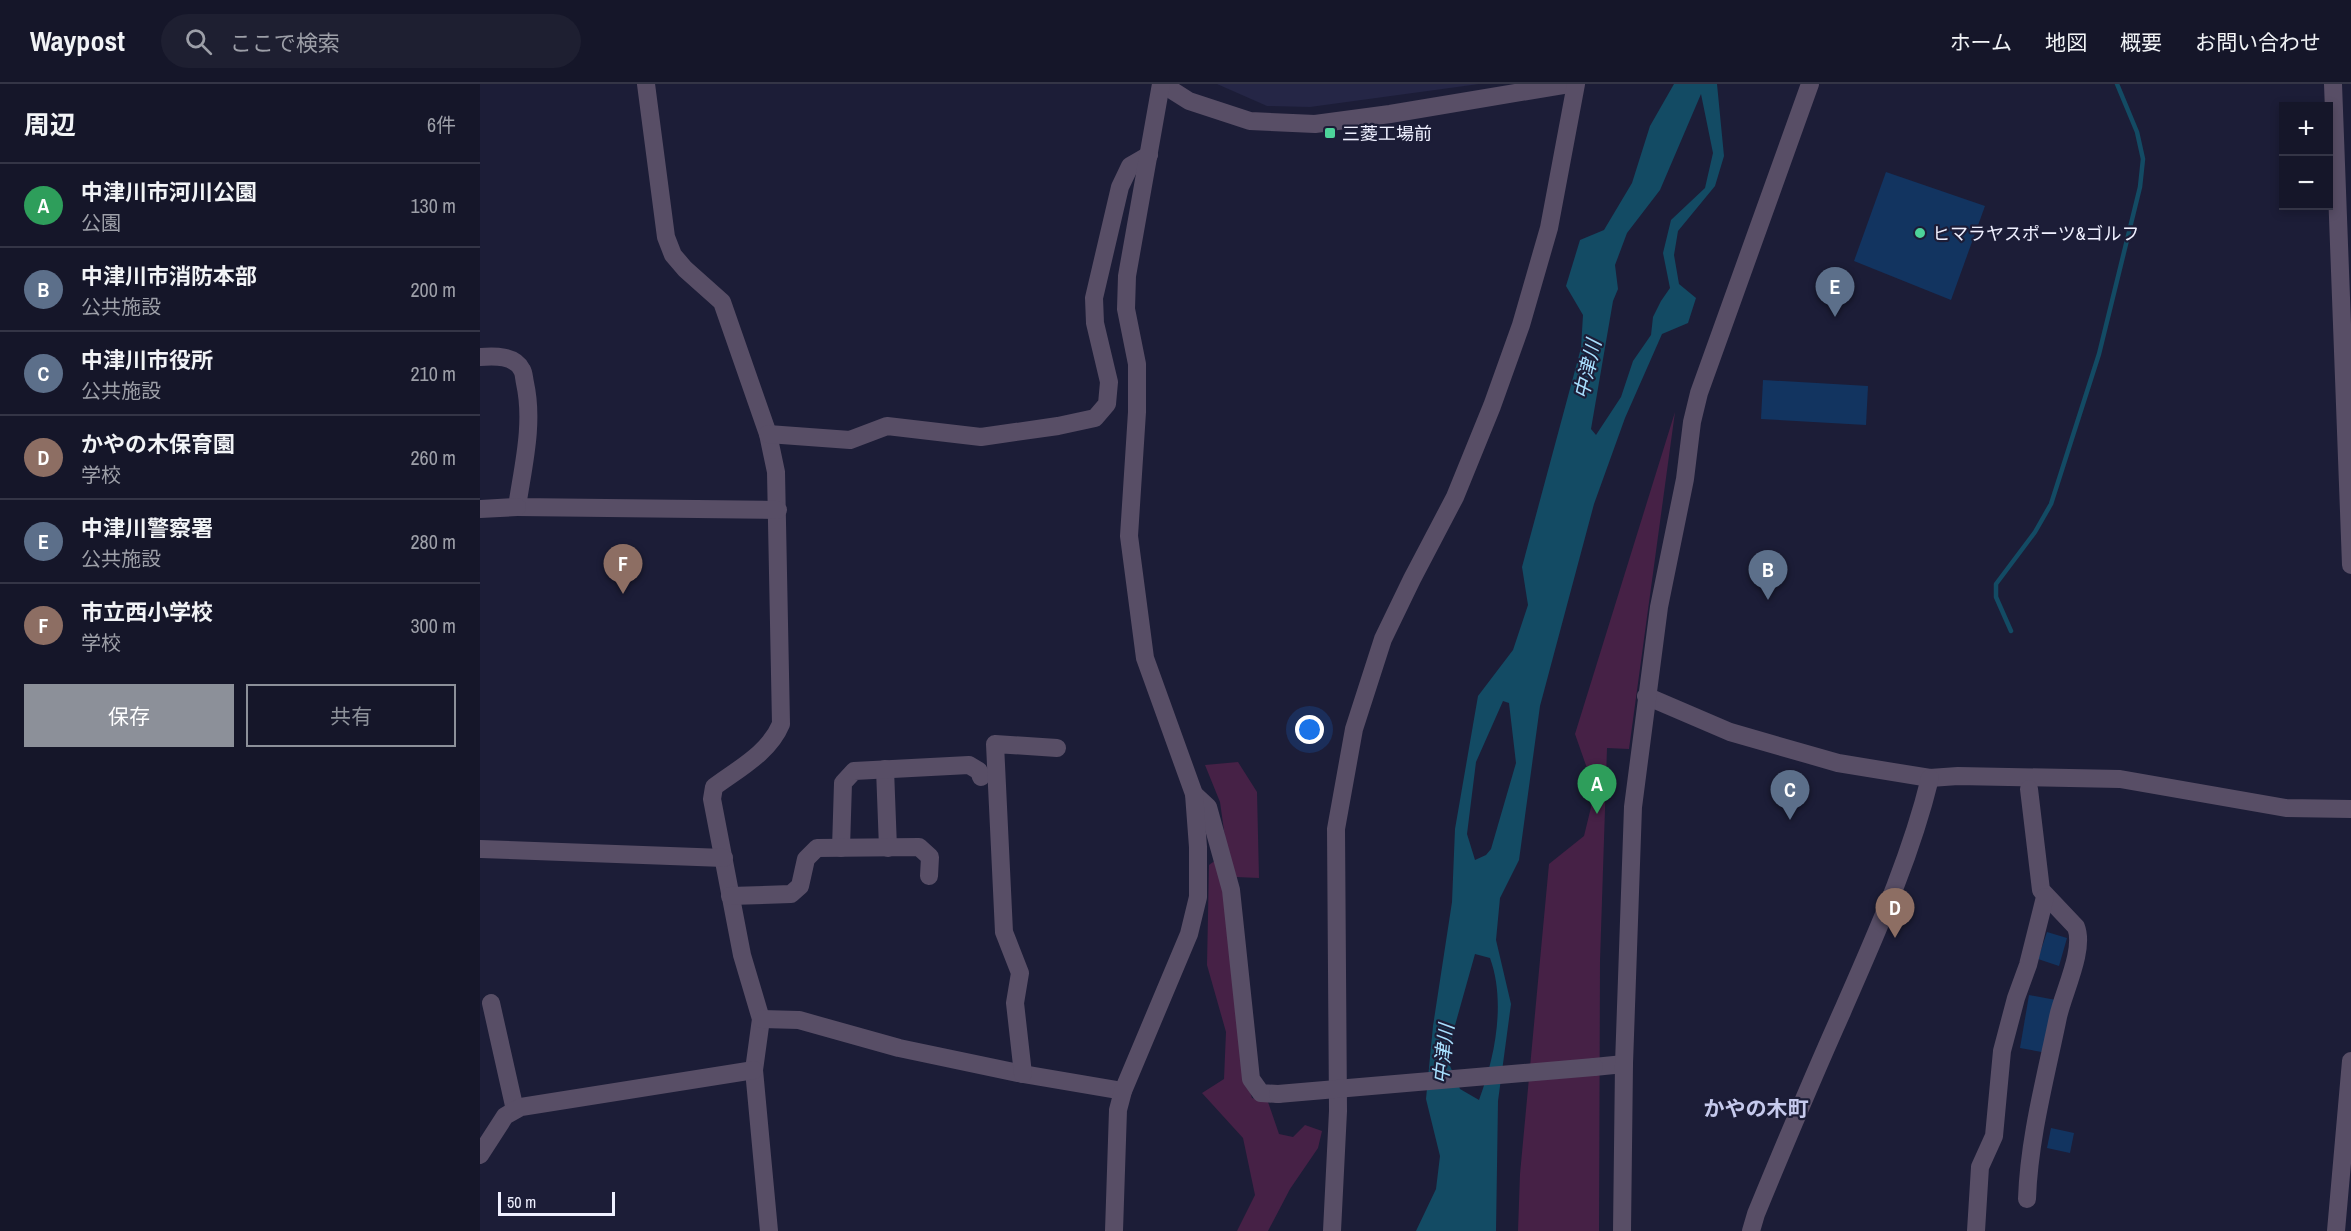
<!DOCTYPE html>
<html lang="ja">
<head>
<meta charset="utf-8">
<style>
	body { margin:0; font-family:"Archivo Narrow","Noto Sans JP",sans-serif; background:#1e1f31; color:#f1f3f6 }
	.controls { position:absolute; right:18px; top:18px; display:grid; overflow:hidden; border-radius:0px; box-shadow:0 3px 9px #0003 }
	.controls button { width:54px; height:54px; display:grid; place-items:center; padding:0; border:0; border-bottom:2px solid #343546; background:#151629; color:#f1f3f6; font:30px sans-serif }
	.scale { position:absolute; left:18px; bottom:15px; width:117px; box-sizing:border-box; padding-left:6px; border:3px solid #eff0ff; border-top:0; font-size:16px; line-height:21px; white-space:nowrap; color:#eff0ff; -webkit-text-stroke:4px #1c1d37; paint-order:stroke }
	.you { position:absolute; left:830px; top:646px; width:21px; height:21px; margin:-15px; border:4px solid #fff; border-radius:50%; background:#1a73e8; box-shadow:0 0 0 9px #1a73e833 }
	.badge { display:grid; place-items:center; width:39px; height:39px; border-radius:50%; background:#8c9099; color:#fff; font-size:20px; font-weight:700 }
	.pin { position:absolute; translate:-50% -50px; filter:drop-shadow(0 2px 3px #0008) }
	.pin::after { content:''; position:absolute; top:32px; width:21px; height:18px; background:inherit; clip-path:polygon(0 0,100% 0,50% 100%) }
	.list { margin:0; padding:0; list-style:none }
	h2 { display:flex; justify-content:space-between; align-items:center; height:78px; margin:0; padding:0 24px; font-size:26px }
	h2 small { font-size:20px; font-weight:400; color:#9d9fa8 }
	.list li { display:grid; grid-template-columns:39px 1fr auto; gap:18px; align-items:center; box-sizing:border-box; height:84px; padding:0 24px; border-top:2px solid #343546 }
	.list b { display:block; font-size:22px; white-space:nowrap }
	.list p { margin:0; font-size:20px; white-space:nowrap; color:#9d9fa8 }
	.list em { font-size:20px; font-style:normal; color:#9d9fa8 }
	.actions { display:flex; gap:12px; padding:18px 24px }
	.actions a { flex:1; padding:14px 0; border:2px solid #8c9099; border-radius:0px; text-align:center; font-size:21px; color:#8c9099 }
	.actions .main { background:#8c9099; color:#fff }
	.icon { flex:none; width:33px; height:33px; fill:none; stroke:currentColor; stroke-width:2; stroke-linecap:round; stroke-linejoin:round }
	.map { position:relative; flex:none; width:1871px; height:1147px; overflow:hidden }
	header { display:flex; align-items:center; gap:36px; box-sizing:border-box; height:84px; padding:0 30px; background:#151629; border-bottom:2px solid #343546 }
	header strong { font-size:28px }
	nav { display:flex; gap:33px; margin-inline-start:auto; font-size:21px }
	.search { width:420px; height:54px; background:#1e1f31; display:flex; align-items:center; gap:15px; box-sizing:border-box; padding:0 21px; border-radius:33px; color:#9d9fa8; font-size:22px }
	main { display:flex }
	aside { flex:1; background:#151629 }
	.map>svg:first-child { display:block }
	.built { fill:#252646 }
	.green { fill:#462146 }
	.water { fill:#134b64; fill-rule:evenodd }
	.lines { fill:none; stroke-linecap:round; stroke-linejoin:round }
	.stream { stroke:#134b64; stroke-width:4.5 }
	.building { fill:#123460 }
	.minor { stroke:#584e66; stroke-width:18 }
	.minor-bridge { stroke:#584e66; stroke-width:18 }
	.poi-dot { fill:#4dd39a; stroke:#1c1d37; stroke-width:2 }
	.labels { text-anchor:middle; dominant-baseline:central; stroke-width:4.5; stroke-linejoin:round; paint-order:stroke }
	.poi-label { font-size:18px; fill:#eff0ff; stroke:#1c1d37; text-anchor:start }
	.water-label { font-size:20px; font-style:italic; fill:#a9e0ff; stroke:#1c1d37 }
	.quarter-label { font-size:21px; font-weight:bold; fill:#c6caed; stroke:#1c1d37 }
</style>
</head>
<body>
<header>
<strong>Waypost</strong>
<div class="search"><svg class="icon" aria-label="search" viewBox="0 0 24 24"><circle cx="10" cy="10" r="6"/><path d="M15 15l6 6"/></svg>ここで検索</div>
<nav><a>ホーム</a><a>地図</a><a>概要</a><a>お問い合わせ</a></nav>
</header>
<main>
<aside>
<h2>周辺<small>6件</small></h2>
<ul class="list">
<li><span class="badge" style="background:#2e9e5b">A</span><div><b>中津川市河川公園</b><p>公園</p></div><em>130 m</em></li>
<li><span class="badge" style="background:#5c6f8a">B</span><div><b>中津川市消防本部</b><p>公共施設</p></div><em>200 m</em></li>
<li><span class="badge" style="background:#5c6f8a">C</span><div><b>中津川市役所</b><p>公共施設</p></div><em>210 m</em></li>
<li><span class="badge" style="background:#8d6e63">D</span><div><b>かやの木保育園</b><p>学校</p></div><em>260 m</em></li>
<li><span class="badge" style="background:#5c6f8a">E</span><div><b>中津川警察署</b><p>公共施設</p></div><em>280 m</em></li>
<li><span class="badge" style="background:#8d6e63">F</span><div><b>市立西小学校</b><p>学校</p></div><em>300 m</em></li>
</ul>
<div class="actions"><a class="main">保存</a><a>共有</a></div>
</aside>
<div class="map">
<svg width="1871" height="1147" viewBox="0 0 1871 1147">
	<rect width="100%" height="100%" fill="#1c1d37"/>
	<!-- built -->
	<polygon class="built" points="737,0 999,0 830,23 787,22"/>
	<!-- green -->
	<g class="green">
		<polygon points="1195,328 1149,665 1127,664 1120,877 1119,1147 1038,1147 1040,1090 1069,780 1104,752 1115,707 1095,650"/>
		<polygon points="758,678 777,708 779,794 756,793 767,998 772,1014 788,1018 799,1050 813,1053 825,1041 842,1047 838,1064 810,1105 788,1147 757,1147 775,1111 763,1054 722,1009 744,995 746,948 727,881 729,781 747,768 740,718 725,681"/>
	</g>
	<!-- water -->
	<path class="water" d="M 1194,0 L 1237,0 L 1244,72 L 1235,102 L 1198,147 L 1194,171 L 1199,200 L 1216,214 L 1208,239 L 1182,250 L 1145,334 L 1114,420 L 1060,622 L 1039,776 L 1020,814 L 1016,856 L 1031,920 L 1018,1017 L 1016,1147 L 936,1147 L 956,1105 L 960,1072 L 946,1015 L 953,942 L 972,818 L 975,745 L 998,612 L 1033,566 L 1048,521 L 1042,483 L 1101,264 L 1103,231 L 1086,202 L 1100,156 L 1124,146 L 1152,99 L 1170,42 ZM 1221,10 L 1233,69 L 1225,104 L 1191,136 L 1183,169 L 1190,204 L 1181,217 L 1173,233 L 1171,251 L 1153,277 L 1141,313 L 1116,351 L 1111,345 L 1133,217 L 1138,205 L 1135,181 L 1147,149 L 1180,106 ZM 1023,617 L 1029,619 L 1036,679 L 1011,765 L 1006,771 L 995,776 L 987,750 L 996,678 ZM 995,870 L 1010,874 C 1026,918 1015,973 999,1016 L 980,1005 L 970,982 L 972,952 Z"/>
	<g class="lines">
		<!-- stream -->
		<polyline class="stream" points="1531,547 1516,513 1516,500 1555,448 1571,420 1619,270 1660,103 1663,75 1657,48 1637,0"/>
	</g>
	<!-- building -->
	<g class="building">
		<polygon points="1406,88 1505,122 1471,216 1374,177"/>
		<polygon points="1283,296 1388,302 1386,341 1281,335"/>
		<polygon points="1567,848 1587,854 1579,882 1558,875"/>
		<polygon points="1549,911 1576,916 1567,969 1540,964"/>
		<polygon points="1571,1044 1594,1049 1590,1069 1567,1064"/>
	</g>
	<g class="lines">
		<!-- minor -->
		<g class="minor">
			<path d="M 166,0 L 186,153 L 193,171 L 205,185 L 242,218 L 288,350 L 296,388 L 301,640 C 289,669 258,685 234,703 L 232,715 L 262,871 L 281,935 L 274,986 L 289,1147"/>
			<polyline points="682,0 709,17 770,37 835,40 910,30 1089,0"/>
			<polyline points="1853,0 1871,481"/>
			<path d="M 0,273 C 14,272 35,271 42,286 C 44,289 44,295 45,299 C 54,340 43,382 37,423 L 298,426"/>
			<polyline points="288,350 370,356 407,342 501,353 578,342 615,334 627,320 629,298 615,239 614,214 640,103 650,82 669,71"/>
			<polyline points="0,425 37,423"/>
			<polyline points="1166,612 1250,648 1358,679 1450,694 1478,692 1640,695 1806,724 1871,725"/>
			<polyline points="405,685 408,764"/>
			<polyline points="714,710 728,723 751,806 771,995 781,1009 798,1010"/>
			<polyline points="361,764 363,699 374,687 489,681 499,687 501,693"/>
			<polyline points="0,765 244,774"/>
			<polyline points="250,812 311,810 320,802 326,775 337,764 439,763 450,773 449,792"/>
			<polyline points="11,919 35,1026"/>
			<polyline points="281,935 319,936 419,964 543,990 643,1007"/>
			<polyline points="1114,983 1144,980"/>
			<polyline points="543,990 535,919 540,889 524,848 515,660 577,664"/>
			<polyline points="0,1071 25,1032 41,1023 274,986"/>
			<path d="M 1547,1115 C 1549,1054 1566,992 1578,933 C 1583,909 1605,866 1596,843 L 1561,806 L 1549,705"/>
			<polyline points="634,1147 638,1026 643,1007 709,850 718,813 718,763 714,710 665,574 649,452 657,328 657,280 646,225 647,192 681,0"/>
			<polyline points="852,1147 858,1027 856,745 874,645 903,555 932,495 975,413 1012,322 1041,241 1069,144 1096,0"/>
			<polyline points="1142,1147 1144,980 1153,723 1179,523 1205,395 1212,338 1219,309 1330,0"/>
			<path d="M 1271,1147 L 1276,1130 C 1304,1062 1332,995 1362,928 C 1395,852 1430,776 1450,694"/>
			<polyline points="1496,1147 1500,1083 1514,1052 1522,967 1536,914 1548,881 1565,813"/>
			<polyline points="1856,1147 1871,977"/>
		</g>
		<!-- minor-bridge -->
		<polyline class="minor-bridge" points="798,1010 1114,983"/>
	</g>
	<!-- markers -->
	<g class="poi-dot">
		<rect x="844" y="43" width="12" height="12" rx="3"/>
		<circle cx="1440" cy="149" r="6"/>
	</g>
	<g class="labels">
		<!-- poi labels -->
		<g class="poi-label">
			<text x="862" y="49">三菱工場前</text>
			<text x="1452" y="149">ヒマラヤスポーツ&amp;ゴルフ</text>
		</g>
		<!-- water labels -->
		<g class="water-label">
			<text transform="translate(1107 285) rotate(-77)">中津川</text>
			<text transform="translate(963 970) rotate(-84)">中津川</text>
		</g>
		<!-- quarter labels -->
		<g class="quarter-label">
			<text x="1276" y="1024">かやの木町</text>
		</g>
	</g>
</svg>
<div class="controls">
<button>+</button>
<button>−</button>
</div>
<div class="scale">50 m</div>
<div class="you"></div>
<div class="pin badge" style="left:1117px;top:730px;background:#2e9e5b">A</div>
<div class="pin badge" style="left:1288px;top:516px;background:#5c6f8a">B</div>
<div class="pin badge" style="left:1310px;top:736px;background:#5c6f8a">C</div>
<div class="pin badge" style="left:1415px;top:854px;background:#8d6e63">D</div>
<div class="pin badge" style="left:1355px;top:233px;background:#5c6f8a">E</div>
<div class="pin badge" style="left:143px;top:510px;background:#8d6e63">F</div>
</div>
</main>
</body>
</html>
